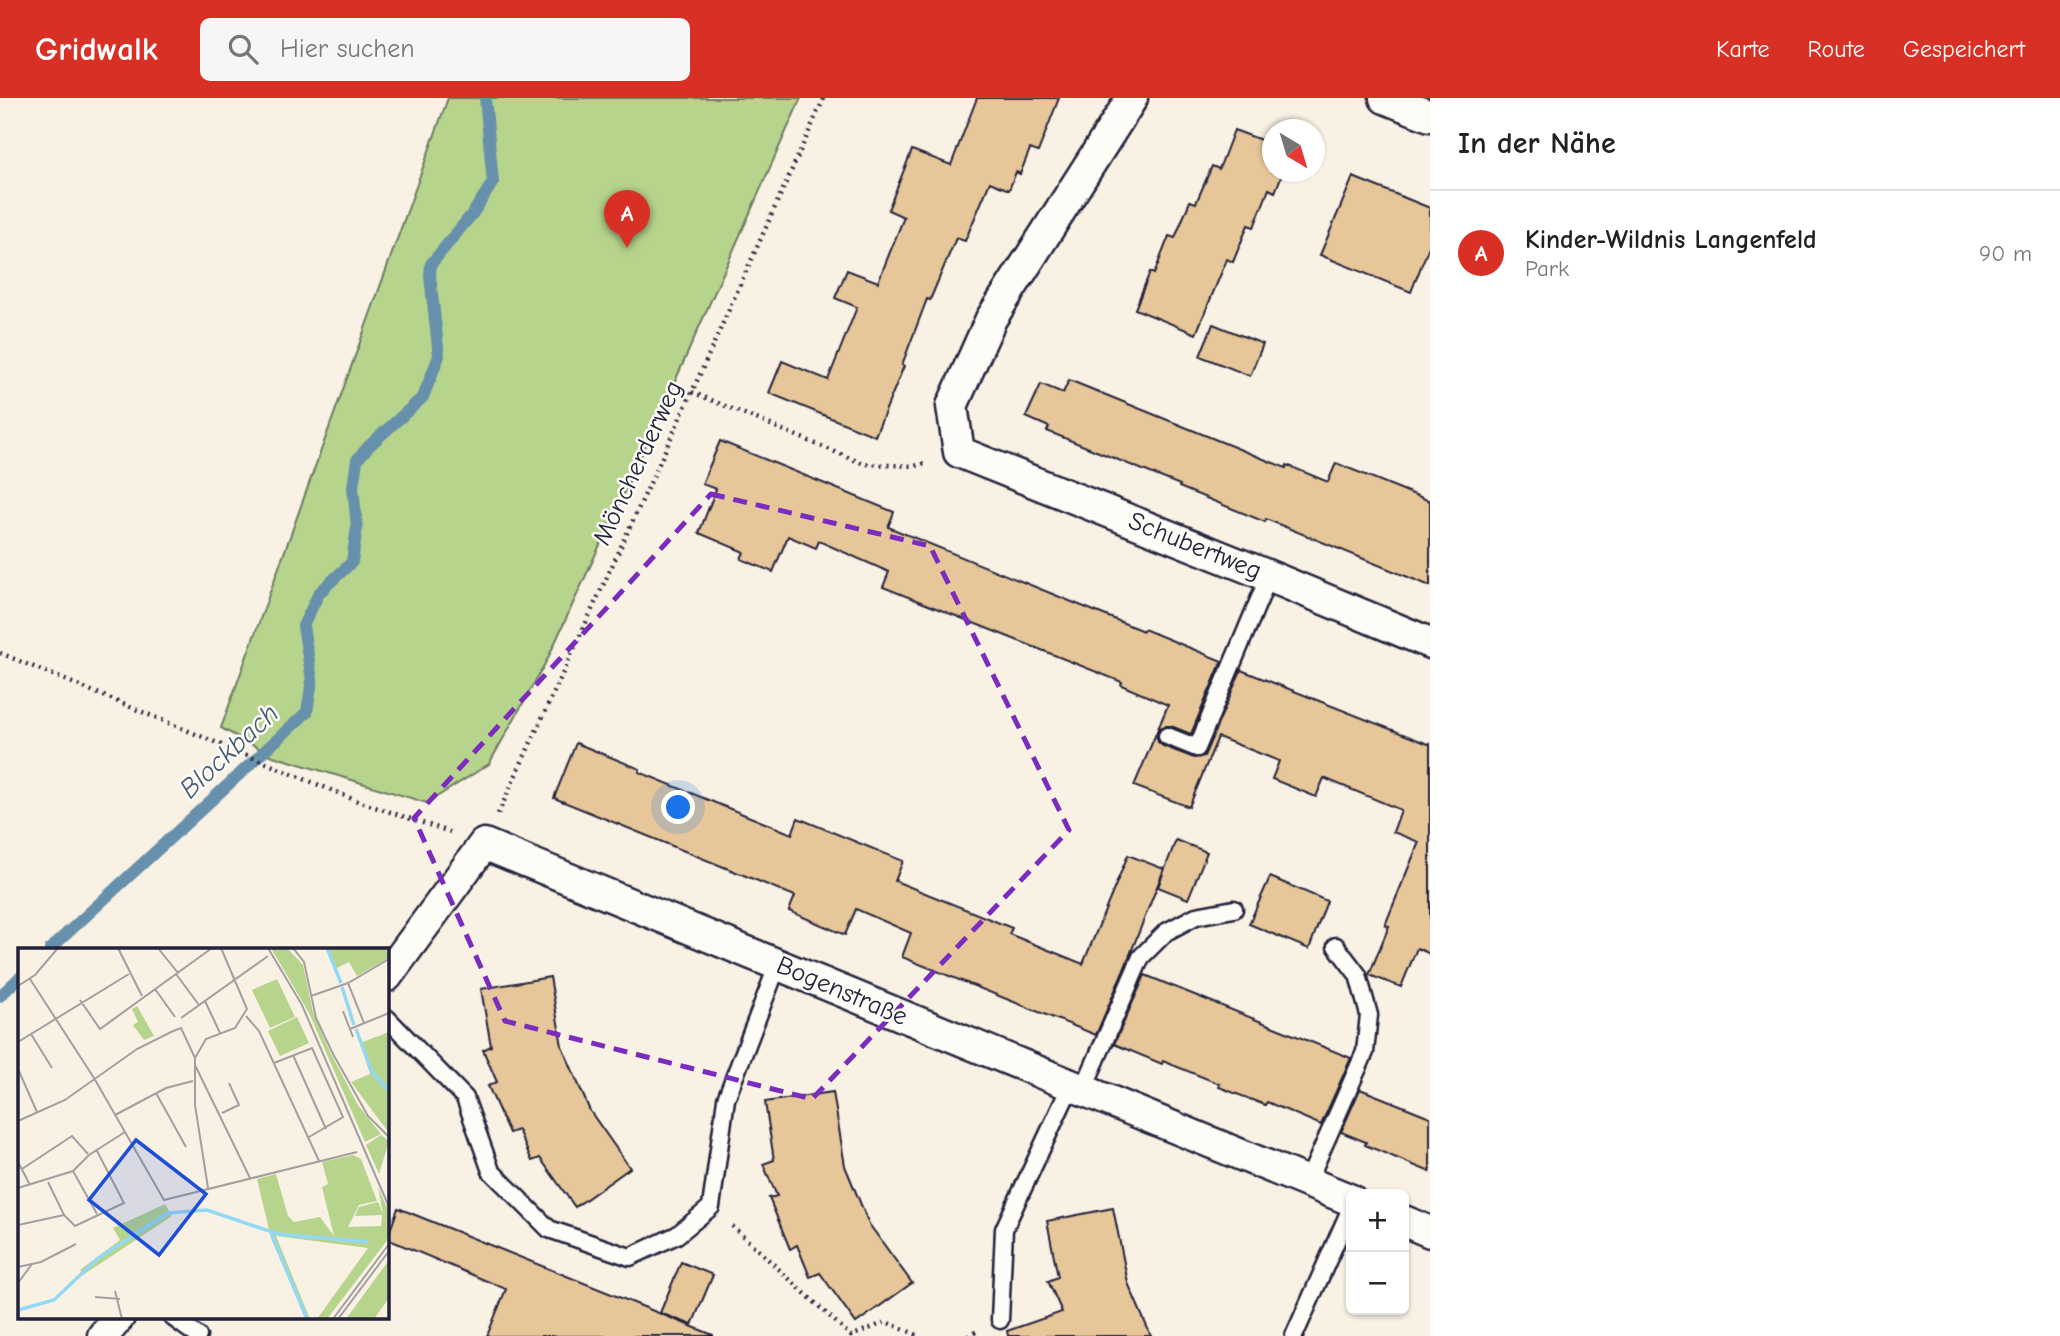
<!DOCTYPE html>
<html lang="de">
<head>
<meta charset="utf-8">
<style>
	body { margin:0; font-family:"Comic Neue",sans-serif; background:#f6f6f6; color:#222 }
	.controls { position:absolute; right:21px; bottom:21px; display:grid; overflow:hidden; border-radius:10px; box-shadow:0 2px 5px #0004 }
	.controls button { width:63px; height:63px; display:grid; place-items:center; padding:0; border:0; border-bottom:2px solid #e0e0e0; background:#fff; color:#222; font:35px sans-serif }
	.compass { position:absolute; left:1262px; top:21px; width:63px; height:63px; border-radius:50%; background:#fff; box-shadow:0 2px 5px #0004; rotate:142deg }
	.you { position:absolute; left:679px; top:710px; width:24px; height:24px; margin:-18px; border:5px solid #fff; border-radius:50%; background:#1a73e8; box-shadow:0 0 0 10px #1a73e833 }
	.badge { display:grid; place-items:center; width:46px; height:46px; border-radius:50%; background:#d93025; color:#fff; font-size:23px; font-weight:700 }
	.pin { position:absolute; translate:-50% -58px; filter:drop-shadow(0 2px 4px #0008) }
	.pin::after { content:''; position:absolute; top:37px; width:24px; height:21px; background:inherit; clip-path:polygon(0 0,100% 0,50% 100%) }
	.list { margin:0; padding:0; list-style:none }
	h2 { display:flex; justify-content:space-between; align-items:center; height:91px; margin:0; padding:0 28px; font-size:30px }
	h2 small { font-size:23px; font-weight:400; color:#767676 }
	.list li { display:grid; grid-template-columns:46px 1fr auto; gap:21px; align-items:center; box-sizing:border-box; height:126px; padding:0 28px; border-top:2px solid #e0e0e0 }
	.list b { display:block; font-size:26px; white-space:nowrap }
	.list p { margin:0; font-size:23px; white-space:nowrap; color:#767676 }
	.list em { font-size:23px; font-style:normal; color:#767676 }
	.icon { flex:none; width:38px; height:38px; fill:none; stroke:currentColor; stroke-width:2; stroke-linecap:round; stroke-linejoin:round }
	.map { position:relative; flex:none; width:1430px; height:1238px; overflow:hidden }
	header { display:flex; align-items:center; gap:42px; box-sizing:border-box; height:98px; padding:0 35px; background:#d93025; color:#fff }
	header strong { font-size:33px }
	nav { display:flex; gap:38px; margin-inline-start:auto; font-size:24px }
	.search { width:490px; height:63px; background:#f6f6f6; display:flex; align-items:center; gap:18px; box-sizing:border-box; padding:0 24px; border-radius:10px; color:#767676; font-size:26px }
	main { display:flex }
	aside { flex:1; background:#fff }
	.map>svg:first-child { display:block }
	.green { fill:#b7d48c; stroke:#6c7b64; stroke-width:2 }
	.lines { fill:none; stroke-linecap:round; stroke-linejoin:round }
	.stream { stroke:#6690ab; stroke-width:12 }
	.building { fill:#e7c79a; stroke:#22223b; stroke-width:2 }
	.lane-casing { stroke:#22223b; stroke-width:21 }
	.street-casing { stroke:#22223b; stroke-width:35 }
	.path { stroke:#22223b; stroke-width:4.5; stroke-dasharray:2 5; stroke-linecap:butt }
	.lane { stroke:#fdfcf7; stroke-width:16 }
	.street { stroke:#fdfcf7; stroke-width:30 }
	.marked { fill:none; stroke:#7b2cbf; stroke-width:5; stroke-dasharray:14 9; stroke-linejoin:round }
	.labels { text-anchor:middle; dominant-baseline:central; stroke-width:5; stroke-linejoin:round; paint-order:stroke }
	.street-label { font-size:26px; fill:#22223b; stroke:#fdfcf7 }
	.water-label { font-size:28px; font-style:italic; fill:#445973; stroke:#fdfcf7 }
	.inset-river { fill:none; stroke:#93d9f5; stroke-width:3.5 }
	.inset-road { fill:none; stroke:#a39ea0; stroke-width:2 }
	.view { fill:#1d4ed8; fill-opacity:0.15; stroke:#1d4ed8; stroke-width:3.5 }
	.inset-edge { fill:none; stroke:#22223b; stroke-width:3.5 }
</style>
</head>
<body>
<header>
<strong>Gridwalk</strong>
<div class="search"><svg class="icon" aria-label="search" viewBox="0 0 24 24"><circle cx="10" cy="10" r="6"/><path d="M15 15l6 6"/></svg>Hier suchen</div>
<nav><a>Karte</a><a>Route</a><a>Gespeichert</a></nav>
</header>
<main>
<div class="map">
<svg width="1430" height="1238" viewBox="0 0 1430 1238">
	<rect width="100%" height="100%" fill="#f9f1e4"/>
	<filter id="ink" filterUnits="userSpaceOnUse"><feTurbulence type="fractalNoise" baseFrequency=".0143" numOctaves="2"/><feDisplacementMap in="SourceGraphic" scale="14" xChannelSelector="R" yChannelSelector="G"/><feConvolveMatrix kernelMatrix="1 2 1 2 8 2 1 2 1" color-interpolation-filters="sRGB"/></filter>
	<g filter="url(#ink)">
		<!-- green -->
		<polygon class="green" points="448,0 801,0 668,299 547,562 489,666 427,705 273,658 221,630"/>
		<g class="lines">
			<!-- stream -->
			<g class="stream">
				<polyline points="50,851 307,614 312,582 303,528 319,495 352,464 357,429 353,389 357,362 369,348 423,299 439,258 430,178 431,166 473,115 493,84 485,0"/>
				<polyline points="0,898 19,880"/>
			</g>
		</g>
		<!-- building -->
		<g class="building">
			<polygon points="977,0 1059,0 1038,54 1030,51 1020,76 1016,74 1009,92 990,84 965,143 956,140 930,202 927,201 902,267 904,268 875,338 769,295 782,263 828,282 857,209 835,200 847,172 878,184 904,119 888,112 912,52 951,67"/>
			<polygon points="1234,32 1272,46 1272,74 1283,74 1275,94 1269,91 1254,129 1248,127 1233,164 1227,161 1196,236 1135,211 1150,174 1154,176 1169,138 1175,140 1190,103 1196,105 1212,68 1219,71"/>
			<polygon points="1353,79 1430,110 1430,146 1411,194 1320,157"/>
			<polygon points="1213,226 1263,246 1250,278 1200,258"/>
			<polygon points="1069,282 1286,370 1287,367 1328,384 1336,365 1430,403 1430,488 1266,421 1265,424 1179,389 1180,387 1047,333 1049,329 1026,319 1041,286 1063,295"/>
			<polygon points="720,343 894,414 888,429 1143,533 1144,531 1222,563 1191,636 1171,628 1165,628 1160,630 1157,639 1158,644 1163,648 1194,660 1204,658 1241,572 1428,646 1430,645 1430,856 1417,850 1401,889 1369,877 1389,828 1385,827 1419,744 1393,734 1401,712 1324,680 1316,699 1272,681 1279,663 1218,639 1189,709 1134,688 1168,607 1121,587 1122,584 883,489 889,474 819,443 816,450 788,438 773,474 741,461 744,454 699,435 716,391 702,386"/>
			<polygon points="576,645 640,671 639,674 792,736 798,720 903,763 895,783 1012,830 1009,836 1083,866 1128,757 1164,771 1125,869 1096,937 902,859 911,835 856,811 845,837 789,813 795,798 554,700"/>
			<polygon points="1176,742 1207,754 1188,801 1158,789"/>
			<polygon points="1270,779 1327,803 1309,851 1249,826"/>
			<polygon points="1145,877 1351,960 1321,1027 1267,1004 1265,1007 1219,989 1220,986 1163,963 1162,966 1114,946"/>
			<polygon points="550,879 562,948 590,1013 630,1070 575,1109 540,1060 532,1063 518,1032 509,1035 488,988 497,984 483,952 491,948 481,891"/>
			<polygon points="1360,991 1430,1019 1430,1074 1365,1047 1366,1044 1341,1034"/>
			<polygon points="833,994 845,1068 869,1126 912,1185 856,1225 820,1175 810,1179 797,1147 790,1151 769,1100 777,1098 763,1066 774,1062 765,1004"/>
			<polygon points="398,1110 713,1237 713,1238 487,1238 506,1191 387,1141"/>
			<polygon points="1113,1110 1128,1185 1151,1238 1008,1238 1007,1233 1062,1214 1048,1183 1058,1179 1047,1123"/>
			<polygon points="681,1164 713,1177 692,1227 660,1215"/>
		</g>
		<g class="lines">
			<!-- lane casing -->
			<g class="lane-casing">
				<g id="lane">
					<polyline points="1167,638 1197,650 1269,478"/>
					<polyline points="387,920 465,1000 491,1073 549,1131 630,1159 677,1137 711,1109 726,1001 778,866"/>
					<polyline points="1083,992 1141,859 1166,834 1196,818 1234,811"/>
					<polyline points="1308,1083 1365,954 1369,917 1358,877 1336,848"/>
					<polyline points="172,1219 198,1238"/>
					<polyline points="1000,1222 1004,1131 1071,987"/>
					<polyline points="1294,1238 1351,1110"/>
				</g>
			</g>
			<!-- street casing -->
			<g class="street-casing">
				<g id="street">
					<polyline points="1132,0 991,221 952,308 959,354 1269,478 1430,545"/>
					<polyline points="1385,0 1430,18"/>
					<polyline points="387,878 484,746 1351,1102"/>
					<polyline points="1404,1123 1430,1134"/>
					<polyline points="103,1238 119,1219"/>
				</g>
			</g>
			<!-- path -->
			<g class="path">
				<polyline points="692,294 864,366 915,368 928,364"/>
				<polyline points="0,555 360,704 450,734"/>
				<polyline points="498,716 692,294 824,0"/>
				<polyline points="732,1128 851,1238 886,1224 920,1238"/>
				<polyline points="968,1238 977,1233"/>
			</g>
			<!-- lane -->
			<use href="#lane" class="lane"/>
			<!-- street -->
			<use href="#street" class="street"/>
		</g>
	</g>
	<!-- marked area -->
	<path class="marked" d="M 711,396 L 930,448 L 1069,732 L 812,1001 L 505,923 L 414,720 Z"/>
	<g class="labels">
		<!-- street labels -->
		<g class="street-label">
			<text transform="translate(638 365) rotate(-65)">Möncherderweg</text>
			<text transform="translate(1195 448) rotate(22)">Schubertweg</text>
			<text transform="translate(842 893) rotate(23)">Bogenstraße</text>
		</g>
		<!-- water labels -->
		<g class="water-label">
			<text transform="translate(229 653) rotate(-43)">Blockbach</text>
		</g>
	</g>
	<!-- overview -->
	<g transform="translate(18 850)">
		<rect width="371" height="371" fill="#f9f1e4"/>
		<path d="M 253,0 L 269,0 L 285,17 L 295,64 L 312,104 L 340,157 L 363,186 L 347,194 L 291,65 ZM 309,0 L 371,0 L 371,10 L 339,28 L 331,14 L 317,21 ZM 259,31 L 277,69 L 252,80 L 234,42 ZM 119,58 L 136,88 L 126,92 L 115,77 L 120,74 L 114,61 ZM 279,69 L 291,95 L 262,108 L 250,83 ZM 371,84 L 371,185 L 333,134 L 352,126 L 342,95 ZM 363,187 L 371,193 L 361,226 L 348,197 ZM 335,207 L 343,211 L 359,253 L 341,257 L 330,279 L 363,278 L 364,267 L 337,268 L 341,259 L 360,254 L 365,266 L 360,239 L 371,264 L 371,290 L 309,371 L 299,371 L 350,300 L 258,288 L 292,371 L 288,371 L 253,290 L 239,231 L 258,226 L 270,268 L 276,274 L 302,269 L 316,288 L 304,239 L 310,236 L 304,214 ZM 147,256 L 154,268 L 65,327 L 62,322 L 102,292 L 95,280 ZM 371,312 L 371,350 L 356,371 L 328,371 Z" fill="#b7d48c"/>
		<path class="inset-river" d="M 309,0 L 323,35M 324,39 L 336,77M 338,81 L 354,124 L 371,143M 253,285 L 289,371M 0,362 L 36,352 L 79,311 L 150,265 L 189,262 L 260,286 L 350,294"/>
		<path class="inset-road" d="M 100,0 L 124,48M 140,0 L 160,25M 250,0 L 284,57 L 371,259M 275,0 L 286,14 L 298,70 L 315,106 L 350,168 L 371,189M 158,26 L 181,57M 12,31 L 76,130 L 146,252 L 339,204M 330,35 L 346,75M 0,38 L 17,27 L 40,0M 137,41 L 157,69M 293,48 L 330,35 L 371,11M 62,52 L 82,81 L 194,0M 187,53 L 202,85M 325,63 L 335,89M 228,68 L 241,83 L 301,213M 163,70 L 250,8M 332,81 L 371,65M 13,86 L 34,120M 0,94 L 111,26M 275,107 L 308,181M 256,115 L 294,100 L 325,169 L 291,189M 177,117 L 232,230M 0,121 L 19,164M 138,145 L 168,199M 204,165 L 221,157 L 211,135M 97,167 L 148,140 L 175,133M 0,173 L 47,152 L 119,101 L 153,84 L 163,80 L 177,110M 0,214 L 12,237M 4,221 L 54,188 L 70,206M 55,223 L 79,266M 30,234 L 46,267 L 57,278 L 106,255 L 78,201M 0,240 L 55,223 L 71,207 L 107,184M 190,240 L 177,157 L 177,110 L 188,91 L 217,80 L 229,61 L 203,0M 0,277 L 46,267M 0,319 L 23,314 L 58,296M 0,335 L 14,316M 97,343 L 104,371M 77,349 L 102,351M 315,371 L 371,296M 320,371 L 371,303"/>
		<path class="view" d="M 118,192 L 188,246 L 141,307 L 71,252 Z"/>
		<rect width="371" height="371" class="inset-edge"/>
	</g>
</svg>
<div class="controls">
<button>+</button>
<button>−</button>
</div>
<svg class="compass" viewBox="-18 -18 36 36"><path d="M0-13l5 13h-10z" fill="#e53935"/><path d="M0 13l5-13h-10z" fill="#767676"/></svg>
<div class="you"></div>
<div class="pin badge" style="left:627px;top:150px">A</div>
</div>
<aside>
<h2>In der Nähe<small></small></h2>
<ul class="list">
<li><span class="badge">A</span><div><b>Kinder-Wildnis Langenfeld</b><p>Park</p></div><em>90 m</em></li>
</ul>
</aside>
</main>
</body>
</html>
